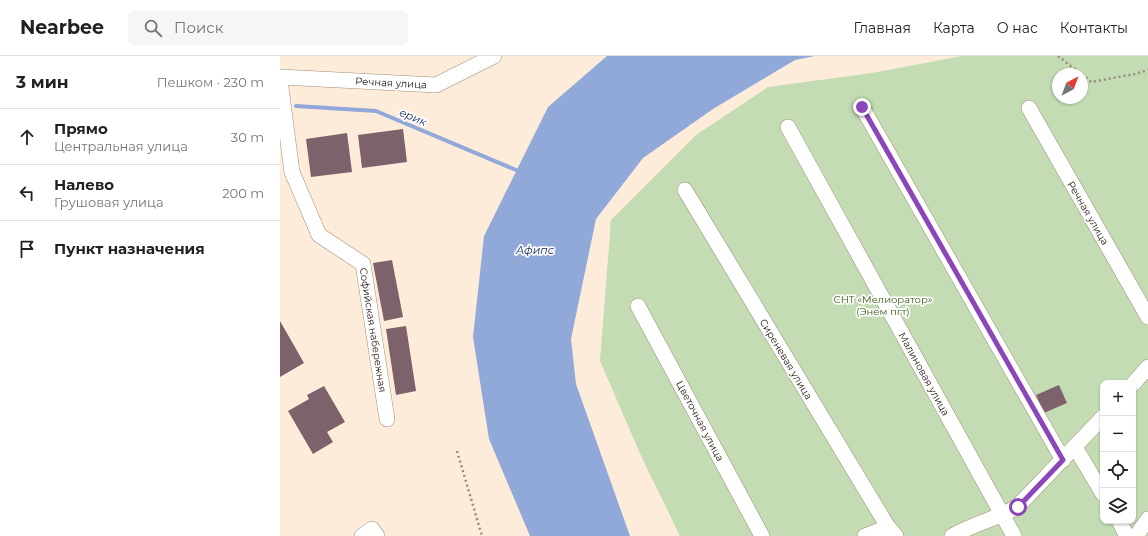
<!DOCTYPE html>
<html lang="ru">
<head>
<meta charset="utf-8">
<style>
	body { margin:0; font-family:Montserrat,sans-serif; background:#f6f6f6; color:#202124 }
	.controls { position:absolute; right:12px; bottom:12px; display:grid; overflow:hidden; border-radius:8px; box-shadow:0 1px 3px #0004 }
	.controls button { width:36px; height:36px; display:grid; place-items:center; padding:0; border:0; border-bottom:1px solid #e0e0e0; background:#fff; color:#202124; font:20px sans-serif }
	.compass { position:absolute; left:772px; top:12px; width:36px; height:36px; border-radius:50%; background:#fff; box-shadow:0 1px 3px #0004; rotate:41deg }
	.stop { position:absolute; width:12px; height:12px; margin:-9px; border:3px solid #8b46ba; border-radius:50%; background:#fff }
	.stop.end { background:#8b46ba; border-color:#fff; box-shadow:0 1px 4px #0008 }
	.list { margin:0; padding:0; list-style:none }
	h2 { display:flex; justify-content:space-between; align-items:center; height:52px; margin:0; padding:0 16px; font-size:17px }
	h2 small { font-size:13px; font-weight:400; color:#757577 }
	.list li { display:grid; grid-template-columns:26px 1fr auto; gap:12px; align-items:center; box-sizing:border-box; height:56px; padding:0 16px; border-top:1px solid #e0e0e0 }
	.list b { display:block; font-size:15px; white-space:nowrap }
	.list p { margin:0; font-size:13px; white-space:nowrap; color:#757577 }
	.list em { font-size:13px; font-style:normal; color:#757577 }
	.icon { flex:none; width:22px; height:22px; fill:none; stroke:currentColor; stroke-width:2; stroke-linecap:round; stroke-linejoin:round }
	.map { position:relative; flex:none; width:868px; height:480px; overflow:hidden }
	header { display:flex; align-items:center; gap:24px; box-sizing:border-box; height:56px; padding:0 20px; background:#fff; border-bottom:1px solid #e0e0e0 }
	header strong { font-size:19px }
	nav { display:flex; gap:22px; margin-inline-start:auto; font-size:14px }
	.search { width:280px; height:36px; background:#f6f6f6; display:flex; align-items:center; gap:10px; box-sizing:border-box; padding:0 14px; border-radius:8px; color:#757577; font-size:15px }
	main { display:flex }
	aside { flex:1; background:#fff }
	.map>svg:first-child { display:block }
	.green { fill:#c3dcb3; fill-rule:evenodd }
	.water { fill:#90a9d9 }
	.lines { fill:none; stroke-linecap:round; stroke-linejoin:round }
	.stream { stroke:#90a9d9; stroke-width:4 }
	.building { fill:#7e626b }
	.minor-casing { stroke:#a18c78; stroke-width:16 }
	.path { stroke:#988a7e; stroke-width:2.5; stroke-dasharray:2 3; stroke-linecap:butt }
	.minor { stroke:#fff; stroke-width:15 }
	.route { stroke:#8b46ba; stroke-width:5 }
	.labels { text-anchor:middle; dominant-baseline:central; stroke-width:3.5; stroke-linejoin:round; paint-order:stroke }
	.street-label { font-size:10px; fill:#211912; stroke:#fdfdfd }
	.park-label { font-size:10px; fill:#385c17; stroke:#fdfdfd }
	.water-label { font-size:11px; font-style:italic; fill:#0e275f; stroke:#fdfdfd }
</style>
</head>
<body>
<header>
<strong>Nearbee</strong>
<div class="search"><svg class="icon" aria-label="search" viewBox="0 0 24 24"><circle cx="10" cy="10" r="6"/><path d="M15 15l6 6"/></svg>Поиск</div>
<nav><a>Главная</a><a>Карта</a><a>О нас</a><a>Контакты</a></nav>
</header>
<main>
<aside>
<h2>3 мин<small>Пешком · 230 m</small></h2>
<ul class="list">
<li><svg class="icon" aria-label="ahead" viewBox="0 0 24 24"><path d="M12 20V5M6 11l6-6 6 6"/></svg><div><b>Прямо</b><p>Центральная улица</p></div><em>30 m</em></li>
<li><svg class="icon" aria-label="left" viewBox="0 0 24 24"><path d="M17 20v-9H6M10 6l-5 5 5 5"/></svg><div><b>Налево</b><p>Грушовая улица</p></div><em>200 m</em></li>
<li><svg class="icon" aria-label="arrive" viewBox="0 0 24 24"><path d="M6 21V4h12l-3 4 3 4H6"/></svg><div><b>Пункт назначения</b></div></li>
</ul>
</aside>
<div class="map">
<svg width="868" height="480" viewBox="0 0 868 480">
	<rect width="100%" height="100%" fill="#feecdb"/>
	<!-- green -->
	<path class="green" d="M 682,0 L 868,0 L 868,480 L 400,480 L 362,402 L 320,305 L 331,164 L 416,79 L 488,31 L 592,17 ZM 778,18 L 802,18 L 802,42 L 778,42 ZM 823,327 L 853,327 L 853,465 L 823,465 Z"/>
	<!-- water -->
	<polygon class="water" points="327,0 535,0 515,4 433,53 363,102 316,163 291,283 296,328 350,480 250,480 209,383 193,281 204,180 268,51"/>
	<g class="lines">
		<!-- stream -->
		<polyline class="stream" points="16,50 96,55 236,114"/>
	</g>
	<!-- building -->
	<g class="building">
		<polygon points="123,73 127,106 82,112 78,79"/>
		<polygon points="67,77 72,116 31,121 26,83"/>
		<polygon points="112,204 123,261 104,265 93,207"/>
		<polygon points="0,265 24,307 0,321"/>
		<polygon points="126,270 136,335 116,339 106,273"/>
		<polygon points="779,329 787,347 764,357 756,339"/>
		<polygon points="44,330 65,366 47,376 53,386 33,398 8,355 29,343 27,339"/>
	</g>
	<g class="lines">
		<!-- minor casing -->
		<g class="minor-casing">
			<g id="minor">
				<polyline points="0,21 156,29 214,0"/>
				<polyline points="0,24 12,116 39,179 83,208 107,363"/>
				<polyline points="582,51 783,404"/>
				<polyline points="749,52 868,261"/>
				<polyline points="508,71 734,480"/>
				<polyline points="405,134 608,471"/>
				<polyline points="358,250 482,480"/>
				<polyline points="853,328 868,311"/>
				<polyline points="795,391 823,438"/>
				<polyline points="839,465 847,480"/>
				<polyline points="82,480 92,473 97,480"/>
				<polyline points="585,480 608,471 616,480"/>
				<path d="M 672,480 C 693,468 716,463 737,451 L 823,361"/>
				<polyline points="856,480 868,463"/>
			</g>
		</g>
		<!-- path -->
		<g class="path">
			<polyline points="778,0 801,18"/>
			<polyline points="802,18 811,26 855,18 868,14"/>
			<polyline points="177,395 202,480"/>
		</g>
		<!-- minor -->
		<use href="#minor" class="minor"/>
	</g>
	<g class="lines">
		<!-- route -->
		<polyline class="route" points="582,51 783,404 738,451"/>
	</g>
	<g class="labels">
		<!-- street labels -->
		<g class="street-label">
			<text transform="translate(111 27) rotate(3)">Речная улица</text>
			<text transform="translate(808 157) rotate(60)">Речная улица</text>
			<text transform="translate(93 274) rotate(81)">Софийская набережная</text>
			<text transform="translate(506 303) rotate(59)">Сиреневая улица</text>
			<text transform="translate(644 318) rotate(61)">Малиновая улица</text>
			<text transform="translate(420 365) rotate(62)">Цветочная улица</text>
		</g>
		<!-- park labels -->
		<g class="park-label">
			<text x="603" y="243">СНТ «Мелиоратор»<tspan x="603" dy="12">(Энем пгт)</tspan></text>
		</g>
		<!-- water labels -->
		<g class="water-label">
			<text transform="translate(133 61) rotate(23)">ерик</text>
			<text x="255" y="194">Афипс</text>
		</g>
	</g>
</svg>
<div class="controls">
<button>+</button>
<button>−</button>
<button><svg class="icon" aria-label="locate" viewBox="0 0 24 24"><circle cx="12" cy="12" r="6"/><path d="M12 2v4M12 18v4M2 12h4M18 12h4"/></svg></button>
<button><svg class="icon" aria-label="layers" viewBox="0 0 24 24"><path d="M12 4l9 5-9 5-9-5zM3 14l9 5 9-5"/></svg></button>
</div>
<svg class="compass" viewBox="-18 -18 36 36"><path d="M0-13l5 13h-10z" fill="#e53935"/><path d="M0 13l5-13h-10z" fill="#757577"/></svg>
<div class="stop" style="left:738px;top:451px"></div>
<div class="stop end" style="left:582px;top:51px"></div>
</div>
</main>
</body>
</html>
